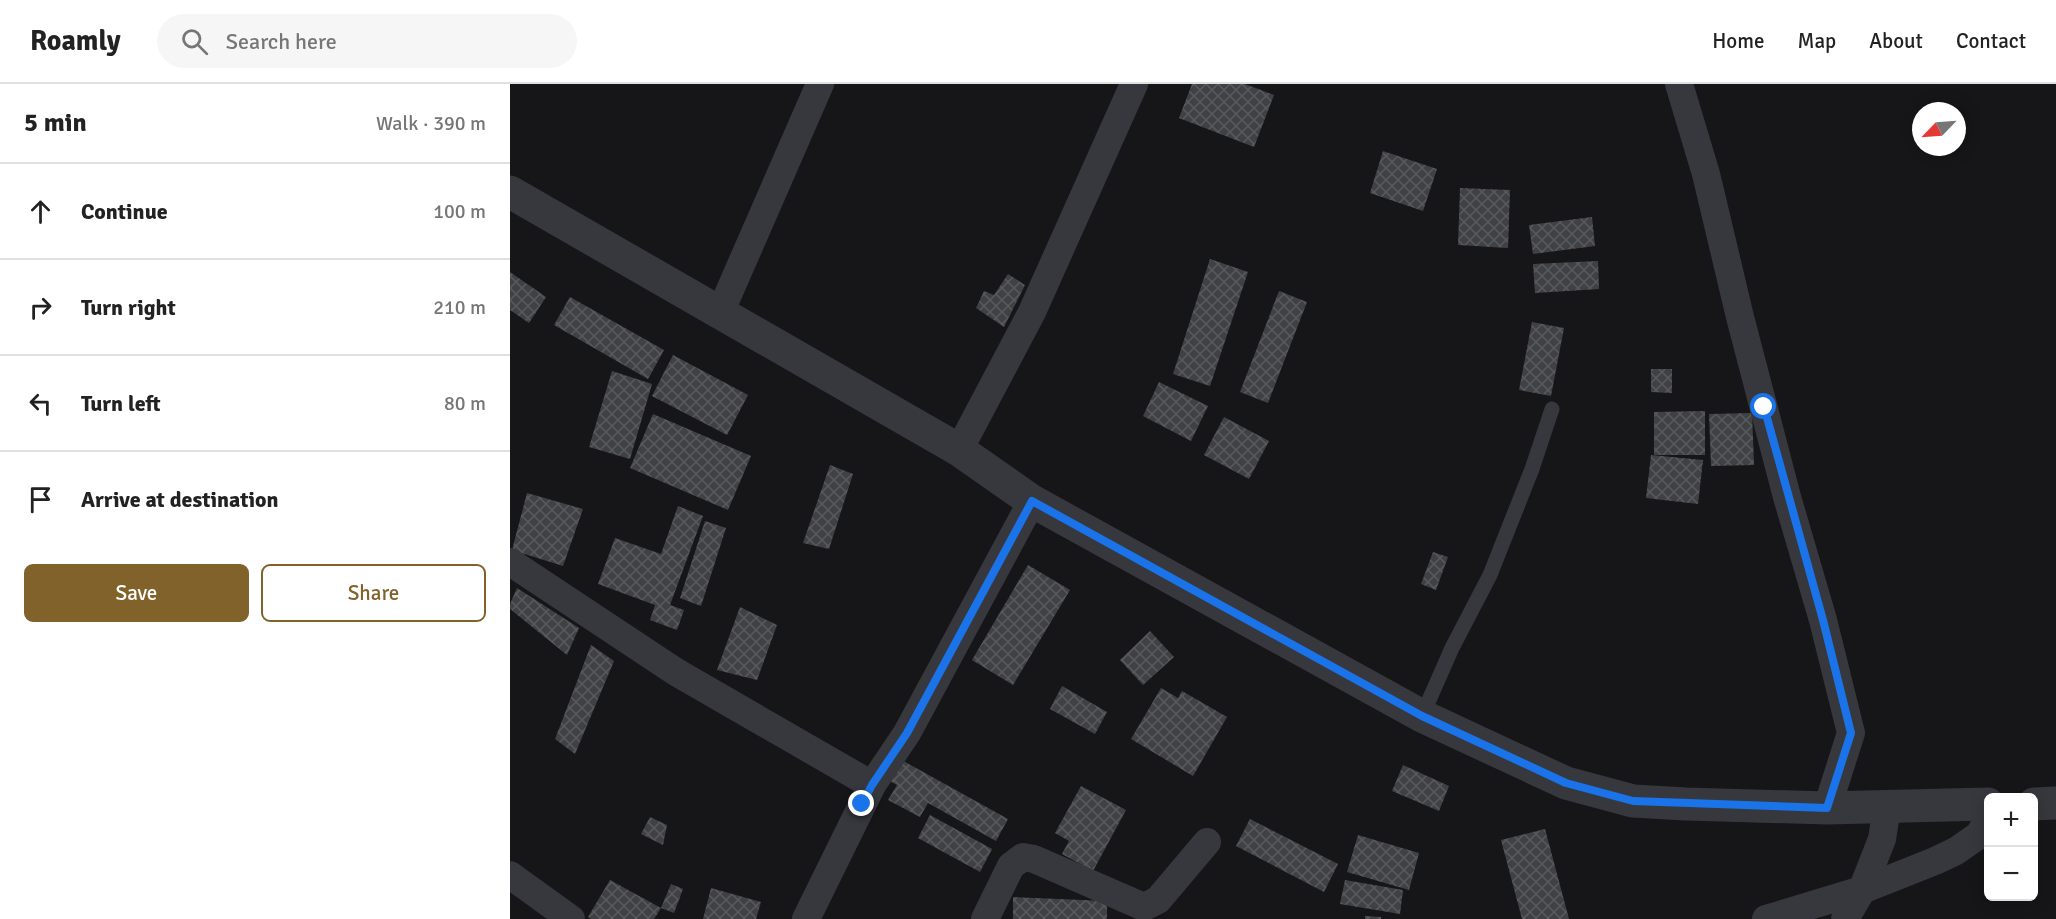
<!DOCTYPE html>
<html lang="en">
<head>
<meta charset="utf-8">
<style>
	body { margin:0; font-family:Signika,sans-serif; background:#f6f6f6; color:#222 }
	.controls { position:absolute; right:18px; bottom:18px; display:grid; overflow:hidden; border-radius:9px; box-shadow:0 3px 15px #0003 }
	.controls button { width:54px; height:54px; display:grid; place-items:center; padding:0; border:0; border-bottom:2px solid #e0e0e0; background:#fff; color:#222; font:30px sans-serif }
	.compass { position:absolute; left:1402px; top:18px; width:54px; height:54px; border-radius:50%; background:#fff; box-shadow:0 3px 15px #0003; rotate:245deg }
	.stop { position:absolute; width:18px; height:18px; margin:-14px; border:4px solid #1a73e8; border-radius:50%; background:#fff }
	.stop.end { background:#1a73e8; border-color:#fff; box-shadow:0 2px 6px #0008 }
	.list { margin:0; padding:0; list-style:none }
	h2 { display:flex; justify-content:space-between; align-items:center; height:78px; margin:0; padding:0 24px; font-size:26px }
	h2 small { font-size:20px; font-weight:400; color:#767676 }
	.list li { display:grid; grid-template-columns:39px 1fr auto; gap:18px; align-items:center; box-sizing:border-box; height:96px; padding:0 24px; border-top:2px solid #e0e0e0 }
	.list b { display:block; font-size:22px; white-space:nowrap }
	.list em { font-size:20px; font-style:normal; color:#767676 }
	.actions { display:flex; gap:12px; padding:18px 24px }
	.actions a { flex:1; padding:14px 0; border:2px solid #80622a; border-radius:9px; text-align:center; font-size:21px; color:#80622a }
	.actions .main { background:#80622a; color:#fff }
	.icon { flex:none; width:33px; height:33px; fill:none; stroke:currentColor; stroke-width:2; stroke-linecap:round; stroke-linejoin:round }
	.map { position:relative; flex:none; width:1546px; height:835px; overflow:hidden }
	header { display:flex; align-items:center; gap:36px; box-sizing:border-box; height:84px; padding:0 30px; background:#fff; border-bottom:2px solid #e0e0e0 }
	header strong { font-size:28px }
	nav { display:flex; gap:33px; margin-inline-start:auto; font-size:21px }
	.search { width:420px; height:54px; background:#f6f6f6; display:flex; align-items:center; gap:15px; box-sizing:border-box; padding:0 21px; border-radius:33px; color:#767676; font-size:22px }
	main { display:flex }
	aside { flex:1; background:#fff }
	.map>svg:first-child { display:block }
	.building { fill:url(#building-cross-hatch) }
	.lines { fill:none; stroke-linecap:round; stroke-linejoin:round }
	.service { stroke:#37383d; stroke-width:15 }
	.minor { stroke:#37383d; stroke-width:28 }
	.tertiary { stroke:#37383d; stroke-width:33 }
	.route { stroke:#1a73e8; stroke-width:8 }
</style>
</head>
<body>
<header>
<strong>Roamly</strong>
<div class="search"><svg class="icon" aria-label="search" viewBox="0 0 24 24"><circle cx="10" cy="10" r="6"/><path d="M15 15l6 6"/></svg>Search here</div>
<nav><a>Home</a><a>Map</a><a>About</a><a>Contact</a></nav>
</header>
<main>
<aside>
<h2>5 min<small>Walk · 390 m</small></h2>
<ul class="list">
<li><svg class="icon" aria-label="ahead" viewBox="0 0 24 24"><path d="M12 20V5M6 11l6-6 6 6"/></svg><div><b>Continue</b></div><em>100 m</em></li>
<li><svg class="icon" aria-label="right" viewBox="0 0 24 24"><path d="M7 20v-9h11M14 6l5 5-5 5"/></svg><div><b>Turn right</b></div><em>210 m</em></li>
<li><svg class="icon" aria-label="left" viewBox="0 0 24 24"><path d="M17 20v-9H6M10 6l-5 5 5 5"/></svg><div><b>Turn left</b></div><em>80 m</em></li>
<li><svg class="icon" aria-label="arrive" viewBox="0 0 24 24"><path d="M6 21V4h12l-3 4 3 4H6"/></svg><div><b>Arrive at destination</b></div></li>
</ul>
<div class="actions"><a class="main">Save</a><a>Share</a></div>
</aside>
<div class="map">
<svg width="1546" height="835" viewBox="0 0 1546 835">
	<defs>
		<pattern id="building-cross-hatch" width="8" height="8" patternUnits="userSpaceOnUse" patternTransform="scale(1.5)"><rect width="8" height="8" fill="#404145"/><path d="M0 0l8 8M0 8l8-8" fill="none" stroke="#595a5e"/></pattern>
	</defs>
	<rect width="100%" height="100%" fill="#161618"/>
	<!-- building -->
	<g class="building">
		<polygon points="682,0 735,0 764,11 744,63 669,34"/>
		<polygon points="873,67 927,85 913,127 860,109"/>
		<polygon points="950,104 1000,106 998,164 948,161"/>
		<polygon points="1082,133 1085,162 1023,170 1019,141"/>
		<polygon points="700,175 738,188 700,302 663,290"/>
		<polygon points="1088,177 1089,205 1025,209 1023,180"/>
		<polygon points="0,188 36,213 19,239 0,226"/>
		<polygon points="498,190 515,201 494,243 466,224 474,207 484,211"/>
		<polygon points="769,207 797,218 758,319 730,308"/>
		<polygon points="60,213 154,266 138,295 44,241"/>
		<polygon points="1022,238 1054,244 1041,312 1009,306"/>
		<polygon points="163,271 238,311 217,351 142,312"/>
		<polygon points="1141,285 1162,285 1162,309 1141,308"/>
		<polygon points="102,287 142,300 120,375 79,363"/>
		<polygon points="649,298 698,322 681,357 633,332"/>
		<polygon points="1195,327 1195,371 1144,371 1144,328"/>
		<polygon points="1242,329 1244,381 1201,382 1199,330"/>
		<polygon points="143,330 241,372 218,426 120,384"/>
		<polygon points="714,333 759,357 739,395 694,371"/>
		<polygon points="1141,371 1193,376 1188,420 1136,414"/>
		<polygon points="320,381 343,390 319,465 293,459"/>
		<polygon points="17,409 73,425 53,482 2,466"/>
		<polygon points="168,422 193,432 160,521 174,526 167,546 140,536 145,521 88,500 105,454 151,470"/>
		<polygon points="195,437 216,444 191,522 170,514"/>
		<polygon points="923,468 938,473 926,506 911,500"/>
		<polygon points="518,481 560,506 503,601 462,576"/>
		<polygon points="7,504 69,544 57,571 0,525 0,520"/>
		<polygon points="230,523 267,541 247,596 207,586"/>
		<polygon points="640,547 664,573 633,601 610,576"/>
		<polygon points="81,561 104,577 65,670 45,655"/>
		<polygon points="552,602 597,628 585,650 540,625"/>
		<polygon points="651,604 668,614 672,607 717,633 683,692 621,655"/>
		<polygon points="388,674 498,735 486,757 418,719 410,733 378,716 387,701 376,695"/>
		<polygon points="893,681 939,702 929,727 882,707"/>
		<polygon points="571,702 616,726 583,787 552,770 559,757 545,749"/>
		<polygon points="420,731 482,765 470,788 408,754"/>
		<polygon points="140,733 157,741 153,761 131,750"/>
		<polygon points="740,735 828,780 814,808 726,762"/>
		<polygon points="1035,745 1059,835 1012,835 991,756"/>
		<polygon points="848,751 909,769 899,806 837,788"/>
		<polygon points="100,796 151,824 144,835 81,835 78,833"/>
		<polygon points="835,796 893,806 890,830 830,820"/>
		<polygon points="161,800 173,805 164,829 151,824"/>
		<polygon points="201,804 251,818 246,835 193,835"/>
		<polygon points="503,813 597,817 597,835 503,835"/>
		<polygon points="855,832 871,833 871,835 855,835"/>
	</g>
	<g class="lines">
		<!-- service -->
		<polyline class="service" points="912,632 942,564 980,491 1022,385 1042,325"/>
		<!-- minor -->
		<g class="minor">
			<polyline points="1169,0 1196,90 1230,233 1277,413 1313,536 1341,649 1317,724"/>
			<polyline points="210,229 310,0"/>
			<polyline points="449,366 522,228 624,0"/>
			<polyline points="0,478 166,588 362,701"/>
			<polyline points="0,791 61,835"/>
			<polyline points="296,835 362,701 397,649 522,417"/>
			<polyline points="475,835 501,782 513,773 524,775 634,823 648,816 697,758"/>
			<polyline points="1256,835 1352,806 1425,777 1446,767 1469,751 1478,735"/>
			<polyline points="1335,835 1352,806 1372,755 1377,723"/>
		</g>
		<!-- tertiary -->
		<g class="tertiary">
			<polyline points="0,108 449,366 522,417 912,632 1056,699 1123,717 1176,720 1317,724 1478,720"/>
			<polyline points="1524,720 1546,719"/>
		</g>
	</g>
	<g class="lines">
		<!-- route -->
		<polyline class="route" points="352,720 362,701 397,649 522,417 912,632 1056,699 1123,717 1317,724 1341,649 1313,536 1254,323"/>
	</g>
</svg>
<div class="controls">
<button>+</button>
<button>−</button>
</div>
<svg class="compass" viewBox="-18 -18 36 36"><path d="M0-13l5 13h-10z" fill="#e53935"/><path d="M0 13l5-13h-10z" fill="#767676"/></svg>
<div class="stop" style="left:1254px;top:323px"></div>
<div class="stop end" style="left:352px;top:720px"></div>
</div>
</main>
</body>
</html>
